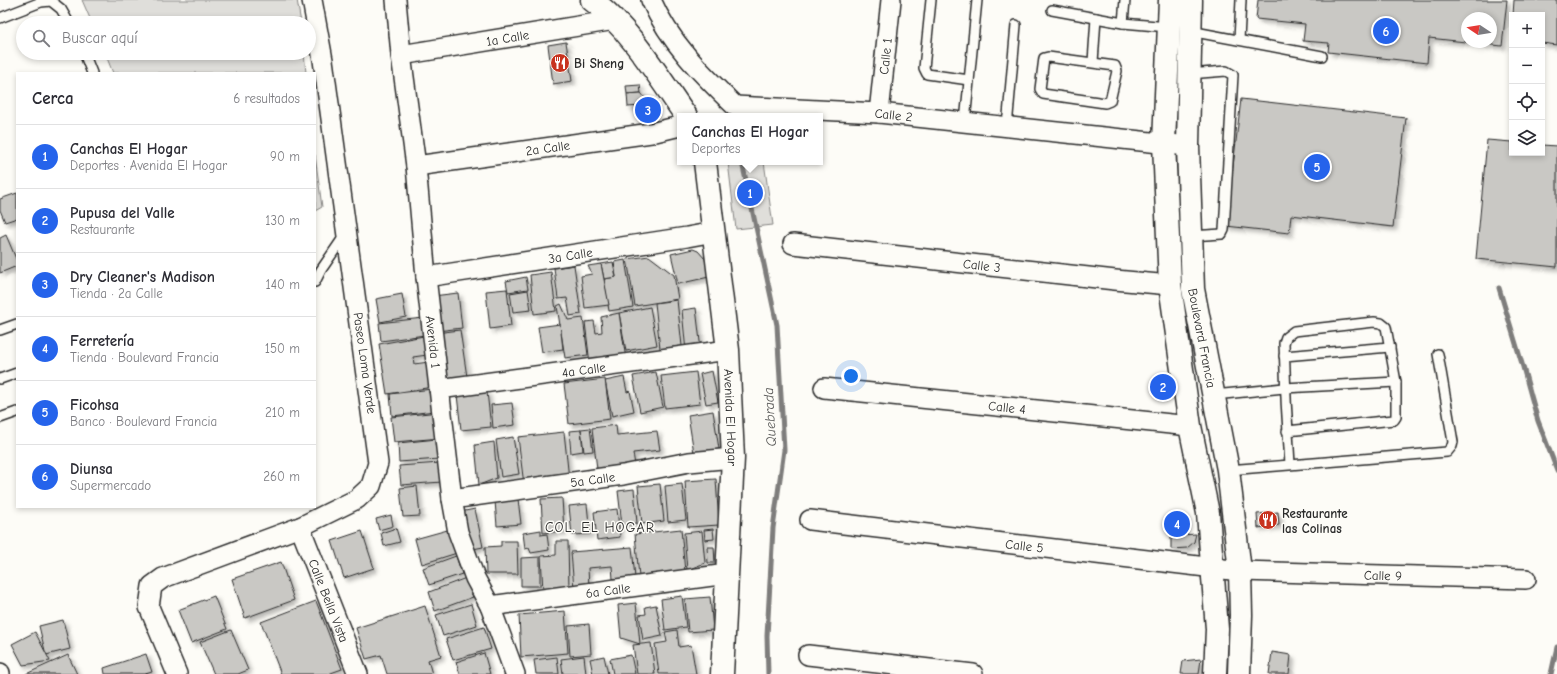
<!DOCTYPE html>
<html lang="es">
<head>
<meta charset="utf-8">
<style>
	body { margin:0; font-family:"Comic Neue",sans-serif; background:#f2f2f3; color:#2b2b33 }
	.controls { position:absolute; right:12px; top:12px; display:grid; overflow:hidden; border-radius:0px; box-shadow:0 2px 6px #0003 }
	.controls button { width:36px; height:36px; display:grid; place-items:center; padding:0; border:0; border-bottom:1px solid #e1e1e2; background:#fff; color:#2b2b33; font:20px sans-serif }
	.compass { position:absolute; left:1461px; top:12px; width:36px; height:36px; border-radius:50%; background:#fff; box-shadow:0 2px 6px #0003; rotate:282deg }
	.you { position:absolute; left:851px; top:376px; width:14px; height:14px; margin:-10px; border:3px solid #fff; border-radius:50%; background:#1a73e8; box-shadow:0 0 0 6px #1a73e833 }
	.badge { display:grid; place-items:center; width:26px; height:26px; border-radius:50%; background:#2563eb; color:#fff; font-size:13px; font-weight:700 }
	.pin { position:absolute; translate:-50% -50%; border:2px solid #fff; box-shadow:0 1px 4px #0006 }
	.popup { position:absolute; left:677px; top:113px; width:146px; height:52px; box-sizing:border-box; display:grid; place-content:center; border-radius:0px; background:#fff; filter:drop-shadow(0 1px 3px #0005); font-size:13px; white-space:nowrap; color:#7c7c81 }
	.popup b { font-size:15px; color:#2b2b33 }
	.popup::after { content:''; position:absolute; left:50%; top:100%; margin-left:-8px; border:8px solid transparent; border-top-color:#fff }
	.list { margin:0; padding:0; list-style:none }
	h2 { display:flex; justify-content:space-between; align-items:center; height:52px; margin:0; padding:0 16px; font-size:17px }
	h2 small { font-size:13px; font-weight:400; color:#7c7c81 }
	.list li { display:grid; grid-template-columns:26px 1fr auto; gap:12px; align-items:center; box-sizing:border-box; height:64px; padding:0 16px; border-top:1px solid #e1e1e2 }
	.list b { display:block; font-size:15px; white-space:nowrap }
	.list p { margin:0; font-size:13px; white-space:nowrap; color:#7c7c81 }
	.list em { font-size:13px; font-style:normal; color:#7c7c81 }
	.icon { flex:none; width:22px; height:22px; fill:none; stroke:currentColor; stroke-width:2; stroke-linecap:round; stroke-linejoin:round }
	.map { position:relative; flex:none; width:1557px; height:674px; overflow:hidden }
	.search { position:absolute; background:#fff; box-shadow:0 2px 6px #0003; left:16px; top:16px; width:300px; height:44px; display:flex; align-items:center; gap:10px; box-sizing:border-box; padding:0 14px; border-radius:22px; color:#7c7c81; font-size:15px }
	.panel { position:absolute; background:#fff; box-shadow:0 2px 6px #0003; left:16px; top:72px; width:300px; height:436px; border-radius:0px }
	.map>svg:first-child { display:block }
	.green { fill:#dfdeda; stroke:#858482 }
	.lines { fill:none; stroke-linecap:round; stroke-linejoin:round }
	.stream { stroke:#7e7d7b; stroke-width:5 }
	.building { fill:#c9c8c4; stroke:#2b2b2b; fill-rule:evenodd; filter:url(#shadow) }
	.lane-casing { stroke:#2b2b2b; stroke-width:12 }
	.street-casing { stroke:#2b2b2b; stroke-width:22 }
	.secondary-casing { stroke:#2b2b2b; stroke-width:25 }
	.lane { stroke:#fdfcf7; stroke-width:9 }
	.street { stroke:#fdfcf7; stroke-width:19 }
	.secondary { stroke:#fdfcf7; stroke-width:22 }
	.labels { text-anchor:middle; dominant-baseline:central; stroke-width:3; stroke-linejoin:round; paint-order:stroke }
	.street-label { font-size:13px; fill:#2b2b2b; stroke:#fdfcf7 }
	.poi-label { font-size:13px; font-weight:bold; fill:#2b2b2b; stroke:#fdfcf7; text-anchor:start }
	.water-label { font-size:14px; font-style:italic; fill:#5b5b5a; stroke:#fdfcf7 }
	.neighbourhood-label { font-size:14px; letter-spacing:1px; fill:#2b2b2b; stroke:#fdfcf7 }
</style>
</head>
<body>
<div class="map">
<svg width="1557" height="674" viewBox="0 0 1557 674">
	<defs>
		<filter id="shadow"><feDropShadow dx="3.5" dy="3.5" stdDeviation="2" flood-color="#0004"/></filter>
	</defs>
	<rect width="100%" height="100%" fill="#fdfcf7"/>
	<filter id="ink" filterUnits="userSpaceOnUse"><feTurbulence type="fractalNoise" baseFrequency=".025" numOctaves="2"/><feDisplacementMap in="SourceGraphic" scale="8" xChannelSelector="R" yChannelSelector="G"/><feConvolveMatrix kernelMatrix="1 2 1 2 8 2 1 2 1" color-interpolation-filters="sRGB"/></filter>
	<g filter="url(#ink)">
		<!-- green -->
		<g class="green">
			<polygon points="82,0 297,0 301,23 92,23"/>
			<polygon points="105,53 304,53 306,73 113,73"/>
			<polygon points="315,155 322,207 315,211"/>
			<polygon points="728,162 764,162 773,225 736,229"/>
		</g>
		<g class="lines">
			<!-- stream -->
			<g class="stream">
				<polyline points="742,162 777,325 784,450 773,528 767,636 768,674"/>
				<polyline points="1499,288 1523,367 1538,421 1557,470"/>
				<polyline points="1551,674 1557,647"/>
			</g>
		</g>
		<!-- building -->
		<g class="building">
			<path d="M 1258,0 L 1507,0 L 1502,46 L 1429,38 L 1427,63 L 1328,52 L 1329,43 L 1303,41 L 1305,24 L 1256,19 ZM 1467,18 L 1491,18 L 1491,42 L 1467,42 Z"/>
			<polygon points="1514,0 1557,0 1557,45 1542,43 1542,15 1513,15"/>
			<polygon points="566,42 572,81 553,84 548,45"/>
			<polygon points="640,85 641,93 627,94 626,86"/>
			<polygon points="641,93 651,105 628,107 627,94"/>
			<polygon points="1241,99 1406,118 1393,227 1291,215 1289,233 1226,226"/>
			<polygon points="651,105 655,114 651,122 644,122 642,106"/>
			<polygon points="1487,140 1512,142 1512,153 1542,153 1542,145 1557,146 1557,267 1476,259"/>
			<polygon points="17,193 17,218 5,222 0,210 0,199"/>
			<polygon points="6,235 17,261 17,266 0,273 0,238"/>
			<polygon points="693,249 698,251 705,259 709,277 678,284 671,254"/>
			<polygon points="649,256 674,275 678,299 635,306 627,259"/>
			<polygon points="625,260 633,307 609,311 604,279 616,277 614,262"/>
			<polygon points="613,262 616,277 604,279 601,264"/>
			<polygon points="601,264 609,305 585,308 581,276 592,274 588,266"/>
			<polygon points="574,265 581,314 570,316 567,298 558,299 554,268"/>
			<polygon points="551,272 556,311 534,314 530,275"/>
			<polygon points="526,277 528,289 508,292 506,281"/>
			<polygon points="507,289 511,326 490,329 486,291"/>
			<polygon points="528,290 531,310 513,312 510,293"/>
			<polygon points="458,293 462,328 437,331 433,296"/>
			<polygon points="402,294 406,317 380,322 376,299"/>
			<polygon points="677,300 682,346 660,349 655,303"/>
			<polygon points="561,304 568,320 583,318 588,355 565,358 557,306"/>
			<polygon points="650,307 657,345 626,351 619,313"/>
			<polygon points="696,308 701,350 686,352 682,310"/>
			<polygon points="619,313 626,359 590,364 585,322 594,321 596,333 602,332 601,317"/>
			<polygon points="423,318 425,335 381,341 379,323"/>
			<polygon points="560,324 563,349 542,352 538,327"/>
			<polygon points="460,330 467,377 443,381 436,333"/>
			<polygon points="424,336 427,355 413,357 414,364 429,362 433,387 387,394 379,344"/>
			<polygon points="712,371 718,402 706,404 700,374"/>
			<polygon points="656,372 663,407 640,412 633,376"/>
			<polygon points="696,372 700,404 665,408 661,376"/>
			<polygon points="1167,376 1168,394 1159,395 1158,380"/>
			<polygon points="624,377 627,392 630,391 634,411 612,416 605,381"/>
			<polygon points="605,379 610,419 569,424 564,384"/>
			<polygon points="432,389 435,411 392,416 390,394"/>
			<polygon points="487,392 491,427 461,430 457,395"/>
			<polygon points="512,403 515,425 493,428 491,405"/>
			<polygon points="713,411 719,449 694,453 688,415"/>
			<polygon points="439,412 441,438 394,442 391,417"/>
			<polygon points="616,425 617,435 657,431 660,450 633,453 635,465 597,469 592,428"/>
			<polygon points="590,428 593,451 584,452 581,429"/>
			<polygon points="581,430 583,451 571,453 569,431"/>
			<polygon points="564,432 569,479 524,485 518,437"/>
			<polygon points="513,437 519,474 501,477 496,440"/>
			<polygon points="437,439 439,459 399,462 398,443"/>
			<polygon points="494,442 497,478 479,485 475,445"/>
			<polygon points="440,463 442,482 401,485 399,466"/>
			<polygon points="716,479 719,525 688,527 685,481"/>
			<polygon points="660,484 664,521 642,524 638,486"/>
			<polygon points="682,484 686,520 668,522 665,486"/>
			<polygon points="417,486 420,516 403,517 400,488"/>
			<polygon points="634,489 637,523 622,525 618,491"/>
			<polygon points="562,498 564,531 543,533 541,499"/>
			<polygon points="518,499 521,524 497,526 495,501"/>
			<polygon points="587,504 590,534 572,535 569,506"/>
			<polygon points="475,509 483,547 468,550 460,512"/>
			<polygon points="617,509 620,537 597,540 594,512"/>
			<polygon points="1278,512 1279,525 1258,528 1257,514"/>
			<polygon points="1172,514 1183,515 1182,535 1171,534"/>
			<polygon points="391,515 393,526 379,530 376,519"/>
			<polygon points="396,528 400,542 384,546 381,533"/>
			<polygon points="451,529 457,553 422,564 415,539"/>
			<polygon points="681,529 685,572 639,577 635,534"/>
			<polygon points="713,529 714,539 705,540 704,530"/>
			<polygon points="541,530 541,535 547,534 549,550 531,553 529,548 525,549 523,533"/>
			<polygon points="362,531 374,568 344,578 332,541"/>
			<polygon points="702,531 705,563 687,570 684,533"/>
			<polygon points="1171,534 1182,535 1196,534 1194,542 1187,548 1171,549"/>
			<polygon points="501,541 517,541 518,574 486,574 485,547 501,546"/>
			<polygon points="556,541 568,541 569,590 543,591 541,556 556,555"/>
			<polygon points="632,547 635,578 613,579 612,566 588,568 589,587 574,589 571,552"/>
			<polygon points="707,547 714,547 715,563 708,563"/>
			<polygon points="456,556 462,574 429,585 423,568"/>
			<polygon points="540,557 540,586 521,586 521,558"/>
			<polygon points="281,562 294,600 245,618 232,579"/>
			<polygon points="466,578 473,597 435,611 429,592"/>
			<polygon points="214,596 227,629 191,643 178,610"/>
			<polygon points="682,596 686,627 665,630 661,599"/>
			<polygon points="710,597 713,630 688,632 685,599"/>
			<polygon points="316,601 342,669 328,674 281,674 261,622"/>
			<polygon points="636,603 640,644 621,638 618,605"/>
			<polygon points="471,604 477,625 443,636 436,615"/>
			<polygon points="656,605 662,636 643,640 639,615 646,614 645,607"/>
			<polygon points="425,606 441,656 428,660 432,674 387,674 381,655 366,659 356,628"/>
			<polygon points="565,611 568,653 521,657 519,615"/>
			<polygon points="63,620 70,649 46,655 39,626"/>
			<polygon points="589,624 591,654 570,656 568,626"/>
			<polygon points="484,627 491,649 453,660 446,639"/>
			<polygon points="231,630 248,670 238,674 214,674 200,642"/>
			<polygon points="677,630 679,647 691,645 696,674 659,674 655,644 667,642 665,632"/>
			<polygon points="35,632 50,661 23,665 12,644"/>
			<polygon points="651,643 655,674 637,674 633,645"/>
			<polygon points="1272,652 1291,655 1289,674 1269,674"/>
			<polygon points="484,653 490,674 460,674 456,662"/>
			<polygon points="146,654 152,672 145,674 105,674 104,668"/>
			<polygon points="68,655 77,674 26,674"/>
			<polygon points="631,655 635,674 613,674 610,659"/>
			<polygon points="584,656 586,674 563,674 561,659"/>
			<polygon points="604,656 608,674 593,674 590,659"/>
			<polygon points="557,657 559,674 536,674 534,660"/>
			<polygon points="1201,659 1199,674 1181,674 1183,661"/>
		</g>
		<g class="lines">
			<!-- lane casing -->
			<g class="lane-casing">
				<g id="lane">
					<polyline points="931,0 924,68 927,74 969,80"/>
					<polyline points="1052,10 1123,23 1168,27"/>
					<polyline points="0,18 41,2 51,1 61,9 69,23"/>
					<polyline points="1123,23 1125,0"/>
					<polyline points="1190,31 1322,56"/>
					<polyline points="1239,40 1241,0"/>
					<polyline points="84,53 92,73"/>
					<polygon points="1048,57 1115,66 1117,71 1110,101 1105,103 1043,94 1040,89 1044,58"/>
					<polyline points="1093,62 1096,18"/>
					<polyline points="1189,74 1226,71 1233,75 1224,230 1222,234 1191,236"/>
					<polyline points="965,122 977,0"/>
					<polyline points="1007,127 1016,25"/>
					<polyline points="315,282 321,270 345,235"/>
					<polyline points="0,330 17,324"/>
					<polyline points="1284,356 1390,347"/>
					<polyline points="0,379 17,373"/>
					<polyline points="1214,395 1284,388 1396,382"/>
					<polyline points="0,418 17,412"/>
					<path d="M 1287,431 L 1394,420 L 1396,417 L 1396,382 L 1386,327 L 1381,323 L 1374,322 L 1294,331 L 1286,337 L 1284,343 C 1285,384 1287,424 1290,464"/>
					<polyline points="1228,470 1447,452 1452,446 1453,442 1438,354"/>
				</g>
			</g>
			<!-- street casing -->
			<g class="street-casing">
				<g id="street">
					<path id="s1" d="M 396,0 L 401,55 L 416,166 L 426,277 L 452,499 L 458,532 L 475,578 L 490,606 L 515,674"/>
					<path id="s2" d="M 651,0 C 670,43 702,74 735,106 L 879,113 L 1188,146"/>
					<path id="s3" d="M 401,55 L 615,20"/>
					<path id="s4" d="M 879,113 L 891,0"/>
					<path id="s5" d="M 416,166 L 651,133 L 680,126"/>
					<path id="s6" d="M 793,244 L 1115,280 L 1170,285"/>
					<path id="s7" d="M 426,277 L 687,237 L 714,232"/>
					<path id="s8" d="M 824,388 L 1190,426"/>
					<path id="s9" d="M 439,389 L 728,350"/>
					<path id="s10" d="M 452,499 L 623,475 L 689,462 L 733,458"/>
					<path id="s11" d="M 810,520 L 1240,571 L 1526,579"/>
					<path id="s12" d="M 300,527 L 358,674"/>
					<path id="s13" d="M 490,606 L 727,574"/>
					<polyline points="808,655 973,674"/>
					<polyline points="0,673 0,674"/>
					<polyline points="177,674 149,607 152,586 163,578 300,527 357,499 371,486 378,463 323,60 312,0"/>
				</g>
			</g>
			<!-- secondary casing -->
			<g class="secondary-casing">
				<g id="secondary">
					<path d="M 592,0 C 629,27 660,79 686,116"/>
					<polyline points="1170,0 1164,143 1170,285 1190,426 1208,513 1217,629 1215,674"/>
					<path id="s14" d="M 1191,0 L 1188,146 L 1193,289 L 1228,470 L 1240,571 L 1241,615 L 1239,674"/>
					<path id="s15" d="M 705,162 L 728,350 L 733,458 L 722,674"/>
				</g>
			</g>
			<!-- lane -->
			<use href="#lane" class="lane"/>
			<!-- street -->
			<use href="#street" class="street"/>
			<!-- secondary -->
			<use href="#secondary" class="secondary"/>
		</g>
	</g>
	<!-- icons -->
	<defs>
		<g id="restaurant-disc" transform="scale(1)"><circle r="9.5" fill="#c8321e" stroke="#fdfcf7"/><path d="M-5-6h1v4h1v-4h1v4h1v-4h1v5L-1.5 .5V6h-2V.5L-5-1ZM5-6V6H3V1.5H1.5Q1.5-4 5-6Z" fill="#fff"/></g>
	</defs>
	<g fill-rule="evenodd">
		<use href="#restaurant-disc" x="560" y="63"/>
		<use href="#restaurant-disc" x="1268" y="520"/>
	</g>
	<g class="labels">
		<!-- street labels -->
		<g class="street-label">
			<text stroke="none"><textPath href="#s3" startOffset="108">1a Calle</textPath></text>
			<text stroke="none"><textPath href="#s4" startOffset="57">Calle 1</textPath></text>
			<text stroke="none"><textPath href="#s2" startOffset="295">Calle 2</textPath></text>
			<text stroke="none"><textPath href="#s5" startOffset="133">2a Calle</textPath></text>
			<text stroke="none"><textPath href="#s7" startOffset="146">3a Calle</textPath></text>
			<text stroke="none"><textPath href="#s6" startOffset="190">Calle 3</textPath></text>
			<text stroke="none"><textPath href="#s14" startOffset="339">Boulevard Francia</textPath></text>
			<text stroke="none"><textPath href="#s1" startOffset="344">Avenida 1</textPath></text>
			<text transform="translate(365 363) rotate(82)">Paseo Loma Verde</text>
			<text stroke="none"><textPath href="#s9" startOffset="146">4a Calle</textPath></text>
			<text stroke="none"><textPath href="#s8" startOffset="184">Calle 4</textPath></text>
			<text stroke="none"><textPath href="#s15" startOffset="257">Avenida El Hogar</textPath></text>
			<text stroke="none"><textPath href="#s10" startOffset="142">5a Calle</textPath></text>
			<text stroke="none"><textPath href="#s11" startOffset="216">Calle 5</textPath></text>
			<text stroke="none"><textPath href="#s11" startOffset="576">Calle 9</textPath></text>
			<text stroke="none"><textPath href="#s13" startOffset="119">6a Calle</textPath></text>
			<text stroke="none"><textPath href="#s12" startOffset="79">Calle Bella Vista</textPath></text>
		</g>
		<!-- poi labels -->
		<g class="poi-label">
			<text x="574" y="63">Bi Sheng</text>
			<text x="1282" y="513">Restaurante<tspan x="1282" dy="15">las Colinas</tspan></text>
		</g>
		<!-- water labels -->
		<g class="water-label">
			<text transform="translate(770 417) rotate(-93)">Quebrada</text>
		</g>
		<!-- neighbourhood labels -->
		<g class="neighbourhood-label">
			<text x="600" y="527">COL. EL HOGAR</text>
		</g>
	</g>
</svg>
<div class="controls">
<button>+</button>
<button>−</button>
<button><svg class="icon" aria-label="locate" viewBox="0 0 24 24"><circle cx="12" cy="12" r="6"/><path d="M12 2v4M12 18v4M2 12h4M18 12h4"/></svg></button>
<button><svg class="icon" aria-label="layers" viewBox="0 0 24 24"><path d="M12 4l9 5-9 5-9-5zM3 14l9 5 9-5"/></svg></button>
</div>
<svg class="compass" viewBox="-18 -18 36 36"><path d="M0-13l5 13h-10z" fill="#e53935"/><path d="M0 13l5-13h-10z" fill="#7c7c81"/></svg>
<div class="you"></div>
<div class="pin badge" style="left:750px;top:193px">1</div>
<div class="popup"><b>Canchas El Hogar</b>Deportes</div>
<div class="pin badge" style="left:1163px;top:387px">2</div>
<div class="pin badge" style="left:648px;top:110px">3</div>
<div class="pin badge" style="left:1177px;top:524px">4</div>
<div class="pin badge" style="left:1317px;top:167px">5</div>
<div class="pin badge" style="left:1386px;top:31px">6</div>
<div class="search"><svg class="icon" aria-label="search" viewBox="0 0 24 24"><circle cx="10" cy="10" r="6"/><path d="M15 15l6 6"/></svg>Buscar aquí</div>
<section class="panel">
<h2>Cerca<small>6 resultados</small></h2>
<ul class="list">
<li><span class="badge">1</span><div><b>Canchas El Hogar</b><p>Deportes · Avenida El Hogar</p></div><em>90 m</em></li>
<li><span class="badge">2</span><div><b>Pupusa del Valle</b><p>Restaurante</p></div><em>130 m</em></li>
<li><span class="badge">3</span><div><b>Dry Cleaner's Madison</b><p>Tienda · 2a Calle</p></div><em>140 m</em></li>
<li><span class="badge">4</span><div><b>Ferretería</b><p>Tienda · Boulevard Francia</p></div><em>150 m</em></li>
<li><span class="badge">5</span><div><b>Ficohsa</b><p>Banco · Boulevard Francia</p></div><em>210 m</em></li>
<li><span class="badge">6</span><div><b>Diunsa</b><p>Supermercado</p></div><em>260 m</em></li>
</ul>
</section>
</div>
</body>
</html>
